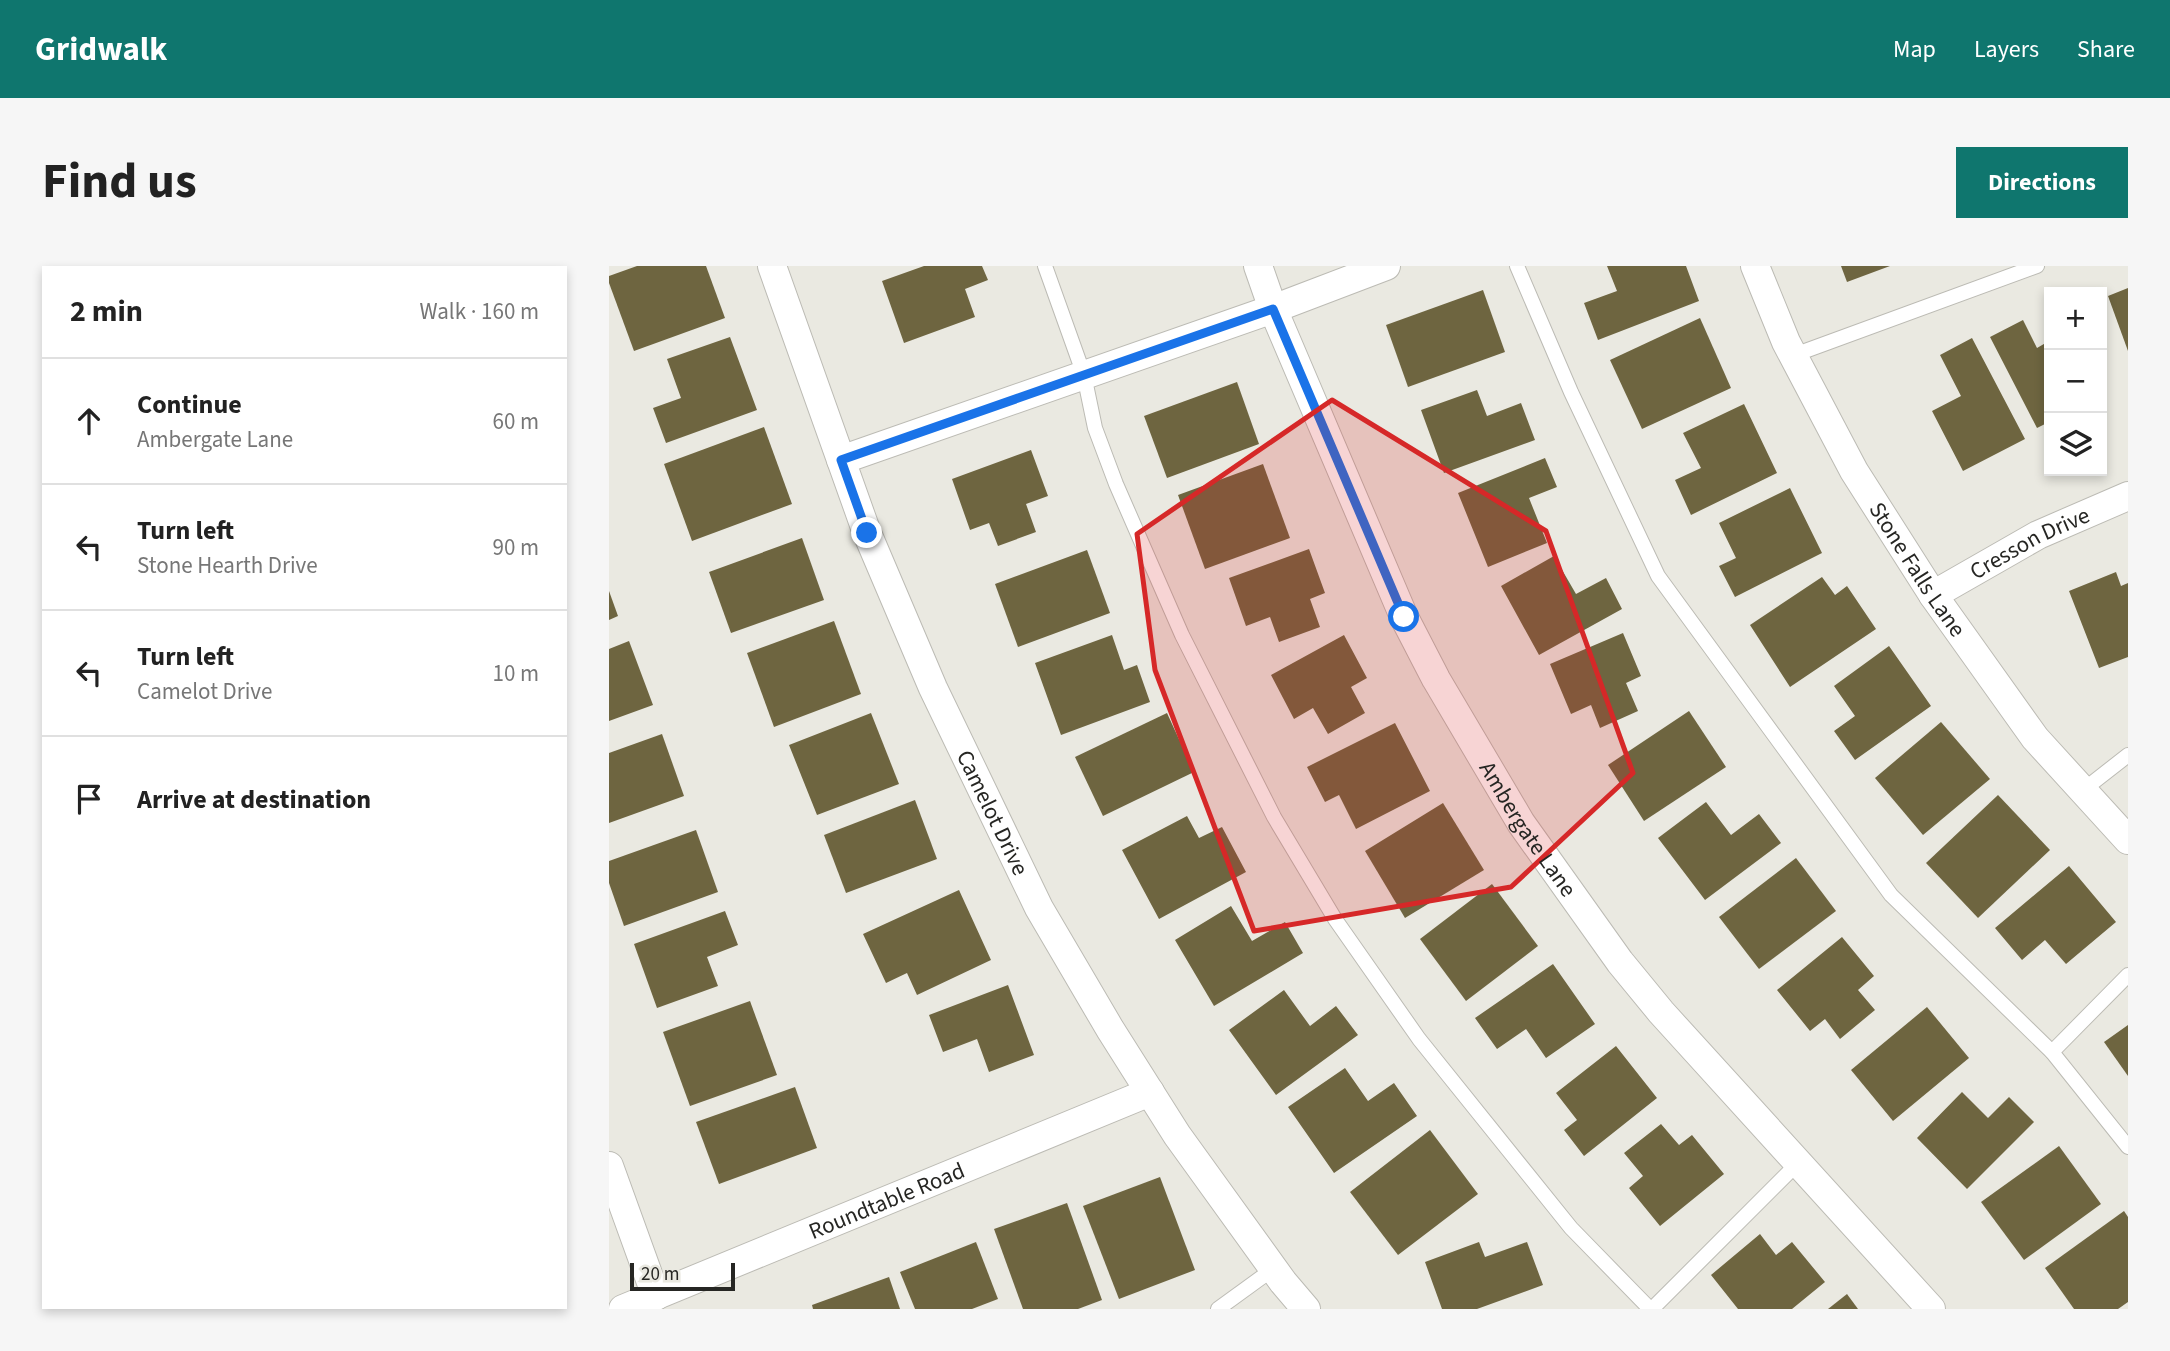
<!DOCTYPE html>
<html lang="en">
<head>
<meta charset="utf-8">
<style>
	body { margin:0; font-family:"Source Sans 3",sans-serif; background:#f6f6f6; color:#222 }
	.controls { position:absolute; right:21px; top:21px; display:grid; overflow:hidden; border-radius:0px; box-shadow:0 4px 10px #0003 }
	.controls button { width:63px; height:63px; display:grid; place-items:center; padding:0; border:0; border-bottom:2px solid #e0e0e0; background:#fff; color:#222; font:35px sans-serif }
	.scale { position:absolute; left:21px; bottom:18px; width:105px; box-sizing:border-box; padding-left:7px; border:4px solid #262623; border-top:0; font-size:19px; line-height:24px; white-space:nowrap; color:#262623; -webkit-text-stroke:5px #eae9e1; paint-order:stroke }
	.stop { position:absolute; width:21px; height:21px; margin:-16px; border:5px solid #1a73e8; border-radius:50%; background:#fff }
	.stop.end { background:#1a73e8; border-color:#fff; box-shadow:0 2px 7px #0008 }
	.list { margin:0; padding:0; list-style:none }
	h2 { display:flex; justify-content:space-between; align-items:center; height:91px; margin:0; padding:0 28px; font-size:30px }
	h2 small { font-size:23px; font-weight:400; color:#767676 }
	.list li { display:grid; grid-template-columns:46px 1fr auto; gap:21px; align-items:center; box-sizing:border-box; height:126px; padding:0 28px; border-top:2px solid #e0e0e0 }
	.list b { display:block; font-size:26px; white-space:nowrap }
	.list p { margin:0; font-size:23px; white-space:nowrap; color:#767676 }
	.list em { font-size:23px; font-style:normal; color:#767676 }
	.icon { flex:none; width:38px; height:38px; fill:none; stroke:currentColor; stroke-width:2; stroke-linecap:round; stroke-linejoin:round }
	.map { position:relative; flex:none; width:1519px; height:1043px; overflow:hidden; border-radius:0px }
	header { display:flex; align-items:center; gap:42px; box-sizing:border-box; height:98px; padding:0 35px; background:#0f766e; color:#fff }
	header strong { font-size:33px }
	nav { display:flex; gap:38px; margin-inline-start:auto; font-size:24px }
	.intro { display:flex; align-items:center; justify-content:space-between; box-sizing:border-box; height:168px; padding:0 42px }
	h1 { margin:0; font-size:49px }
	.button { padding:18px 32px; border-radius:0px; background:#0f766e; color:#fff; font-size:24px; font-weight:700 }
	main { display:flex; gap:42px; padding:0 42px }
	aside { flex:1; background:#fff; border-radius:0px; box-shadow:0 4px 10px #0003 }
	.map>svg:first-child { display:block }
	.building { fill:#6e6540 }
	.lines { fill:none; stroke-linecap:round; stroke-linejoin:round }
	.service-casing { stroke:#bcbbb4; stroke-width:16 }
	.minor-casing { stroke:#bcbbb4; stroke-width:30 }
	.service { stroke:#fff; stroke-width:14 }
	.minor { stroke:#fff; stroke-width:28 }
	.route { stroke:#1a73e8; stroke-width:9 }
	.marked { fill:#d62828; fill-opacity:0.2; stroke:#d62828; stroke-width:5; stroke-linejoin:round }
	.labels { text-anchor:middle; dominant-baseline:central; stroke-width:7; stroke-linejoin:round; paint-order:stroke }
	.street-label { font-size:23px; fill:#262623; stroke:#eae9e1 }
</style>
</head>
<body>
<header>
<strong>Gridwalk</strong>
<nav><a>Map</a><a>Layers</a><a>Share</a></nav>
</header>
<div class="intro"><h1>Find us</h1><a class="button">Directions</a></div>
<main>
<aside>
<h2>2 min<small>Walk · 160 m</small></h2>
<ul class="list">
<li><svg class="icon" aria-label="ahead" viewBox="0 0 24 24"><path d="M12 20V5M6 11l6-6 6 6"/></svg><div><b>Continue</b><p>Ambergate Lane</p></div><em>60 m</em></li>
<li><svg class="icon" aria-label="left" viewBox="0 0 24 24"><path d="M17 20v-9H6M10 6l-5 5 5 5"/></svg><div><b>Turn left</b><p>Stone Hearth Drive</p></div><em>90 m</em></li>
<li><svg class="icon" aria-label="left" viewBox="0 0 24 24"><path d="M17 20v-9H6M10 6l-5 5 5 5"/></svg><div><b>Turn left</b><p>Camelot Drive</p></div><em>10 m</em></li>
<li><svg class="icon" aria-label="arrive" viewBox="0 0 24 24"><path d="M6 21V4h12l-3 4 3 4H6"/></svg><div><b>Arrive at destination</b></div></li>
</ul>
</aside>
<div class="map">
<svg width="1519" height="1043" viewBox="0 0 1519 1043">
	<rect width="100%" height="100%" fill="#eae9e1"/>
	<!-- building -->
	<g class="building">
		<polygon points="28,0 97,0 116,52 25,85 0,17 0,10"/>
		<polygon points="315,0 373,0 379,14 356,23 366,51 295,77 273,15"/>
		<polygon points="998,0 1077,0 1090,35 989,74 975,37 1008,25"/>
		<polygon points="1232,0 1281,0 1238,16"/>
		<polygon points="1519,22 1519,85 1499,30"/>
		<polygon points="874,24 896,86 799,121 777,59"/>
		<polygon points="1091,52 1122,122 1033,163 1001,94"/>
		<polygon points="1414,54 1428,82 1440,75 1440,156 1428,162 1381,71"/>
		<polygon points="121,71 148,144 57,177 44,142 72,132 58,93"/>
		<polygon points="1363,72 1416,173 1354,205 1323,145 1352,130 1331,89"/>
		<polygon points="628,116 650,178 558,212 535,150"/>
		<polygon points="868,124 878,150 912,137 926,174 835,207 812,144"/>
		<polygon points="1135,138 1168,207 1082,249 1066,214 1092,202 1074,167"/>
		<polygon points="155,161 183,238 83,275 55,198"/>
		<polygon points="422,184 439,230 417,238 427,266 389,280 380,257 361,264 343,213"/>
		<polygon points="936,192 948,221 920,232 938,277 879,301 849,227"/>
		<polygon points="654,198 681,272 596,303 569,229"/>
		<polygon points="1181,222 1213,287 1126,331 1110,300 1127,292 1110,257"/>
		<polygon points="193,272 215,334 122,367 100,306"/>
		<polygon points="700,283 716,327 701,333 711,361 670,376 661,351 637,360 620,312"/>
		<polygon points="478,284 501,347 409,381 386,318"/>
		<polygon points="945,290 967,328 997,312 1013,343 930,389 892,320"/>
		<polygon points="1507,306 1512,320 1519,317 1519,391 1490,402 1460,325"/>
		<polygon points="1213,311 1226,329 1238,320 1267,363 1181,421 1141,359"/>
		<polygon points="0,325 9,350 0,354"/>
		<polygon points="225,355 252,428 165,461 138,387"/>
		<polygon points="1014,367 1032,410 1017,417 1029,445 991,462 982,439 962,448 941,398"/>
		<polygon points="503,369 515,404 528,399 541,436 452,469 426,397"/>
		<polygon points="735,369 758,412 742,421 756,447 719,468 704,442 685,453 662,409"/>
		<polygon points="20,375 44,439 0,455 0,383"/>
		<polygon points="1280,380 1322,440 1246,494 1225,465 1246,450 1225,420"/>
		<polygon points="1080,445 1117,501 1035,555 999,499"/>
		<polygon points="262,447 290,518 208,549 180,479"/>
		<polygon points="558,447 585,506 494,550 466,491"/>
		<polygon points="1332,456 1381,513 1314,569 1266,512"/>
		<polygon points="786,457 821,525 747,563 730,529 716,536 698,501"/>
		<polygon points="53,468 75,530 0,557 0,487"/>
		<polygon points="1389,529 1441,584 1369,652 1317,597"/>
		<polygon points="306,534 328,593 237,627 215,569"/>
		<polygon points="1097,536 1122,569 1150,548 1172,577 1096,634 1049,572"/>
		<polygon points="834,537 875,604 796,652 756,585"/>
		<polygon points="578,550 590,572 613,561 637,606 550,653 513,584"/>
		<polygon points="87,564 109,626 15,660 0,617 0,595"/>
		<polygon points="1187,592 1227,645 1150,703 1110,651"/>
		<polygon points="1460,600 1507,656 1457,698 1436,674 1413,694 1386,662"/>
		<polygon points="883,618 929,680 857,735 811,673"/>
		<polygon points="350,624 382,694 308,729 298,707 277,717 254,668"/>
		<polygon points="622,640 643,675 676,656 694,687 605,740 566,674"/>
		<polygon points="116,645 129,679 98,691 109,720 48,742 25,678"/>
		<polygon points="1233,671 1265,710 1249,724 1266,744 1231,773 1216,753 1201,765 1168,724"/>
		<polygon points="944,698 986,758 937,792 917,763 888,783 866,752"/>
		<polygon points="399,719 425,789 380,806 368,773 334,786 320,749"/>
		<polygon points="675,724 701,760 727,740 749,769 667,829 620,764"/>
		<polygon points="141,735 168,809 81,840 54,766"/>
		<polygon points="1318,741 1360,792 1284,855 1242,804"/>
		<polygon points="1519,759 1519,810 1495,776"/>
		<polygon points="1007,780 1048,832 975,890 955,864 968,854 947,827"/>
		<polygon points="736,802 759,835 785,817 808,850 725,907 679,841"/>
		<polygon points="186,821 208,882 110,918 87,856"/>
		<polygon points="1353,826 1379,852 1400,831 1425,856 1358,923 1308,872"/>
		<polygon points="1052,858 1070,879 1083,869 1115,908 1051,960 1020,922 1034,910 1015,887"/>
		<polygon points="821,864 869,928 789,989 741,926"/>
		<polygon points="1450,880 1492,938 1415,994 1372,936"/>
		<polygon points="551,911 586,1004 510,1033 474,940"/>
		<polygon points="458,937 493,1034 469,1043 414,1043 385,963"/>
		<polygon points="1515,945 1519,951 1519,1036 1509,1043 1465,1043 1436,1002"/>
		<polygon points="1151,968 1167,989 1183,976 1216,1016 1183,1043 1129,1043 1102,1009"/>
		<polygon points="367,976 389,1033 363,1043 306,1043 291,1006"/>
		<polygon points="870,976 876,991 918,976 934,1019 868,1043 833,1043 816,996"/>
		<polygon points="280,1011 291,1043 204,1043 203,1039"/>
		<polygon points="1238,1028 1249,1043 1219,1043"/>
	</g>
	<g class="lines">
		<!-- service casing -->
		<g class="service-casing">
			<g id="service">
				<polyline points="436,0 475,109 486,162 507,218 573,369 665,551 726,653 810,773 962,962 1041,1043"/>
				<polyline points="908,0 962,126 1049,310 1282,629 1443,786 1519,881"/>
				<polyline points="1185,89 1428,0"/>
				<polyline points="1473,525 1519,489"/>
				<polyline points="1443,786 1519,709"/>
				<polyline points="609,1043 664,1003"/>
				<polyline points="1043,1043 1189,897"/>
			</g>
		</g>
		<!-- minor casing -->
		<g class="minor-casing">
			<g id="minor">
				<path id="s1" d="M 163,0 L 258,267 L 324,422 L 430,642 L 501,763 L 568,869 L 674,1016 L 697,1043"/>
				<path id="s2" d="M 649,0 L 664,43 L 795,351 L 827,413 L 912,557 L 1011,696 L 1052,746 L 1322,1043"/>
				<path id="s3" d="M 1146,0 L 1177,76 L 1245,205 L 1324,329 L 1426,472 L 1519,574"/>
				<polyline points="232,194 664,43 777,0"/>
				<path id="s4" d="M 1324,329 L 1429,269 L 1519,230"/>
				<polyline points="0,900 47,1030"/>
				<path id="s5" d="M 14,1043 L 541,826"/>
			</g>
		</g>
		<!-- service -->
		<use href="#service" class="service"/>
		<!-- minor -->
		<use href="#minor" class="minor"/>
	</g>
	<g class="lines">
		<!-- route -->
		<polyline class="route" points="258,267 232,194 664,43 795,351"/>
	</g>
	<!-- marked area -->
	<path class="marked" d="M 723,134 L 937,265 L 1024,507 L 902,621 L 645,665 L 546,404 L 528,268 Z"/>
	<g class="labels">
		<!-- street labels -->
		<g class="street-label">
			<text stroke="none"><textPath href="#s4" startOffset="110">Cresson Drive</textPath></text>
			<text stroke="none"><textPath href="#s3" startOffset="345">Stone Falls Lane</textPath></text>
			<text stroke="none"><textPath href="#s1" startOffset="590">Camelot Drive</textPath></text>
			<text stroke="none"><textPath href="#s2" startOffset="626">Ambergate Lane</textPath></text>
			<text stroke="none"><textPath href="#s5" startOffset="285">Roundtable Road</textPath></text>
		</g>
	</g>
</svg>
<div class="controls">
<button>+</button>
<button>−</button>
<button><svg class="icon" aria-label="layers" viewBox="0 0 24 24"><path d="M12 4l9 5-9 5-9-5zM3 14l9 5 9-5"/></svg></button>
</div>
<div class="scale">20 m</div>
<div class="stop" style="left:795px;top:351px"></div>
<div class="stop end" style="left:258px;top:267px"></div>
</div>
</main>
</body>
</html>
